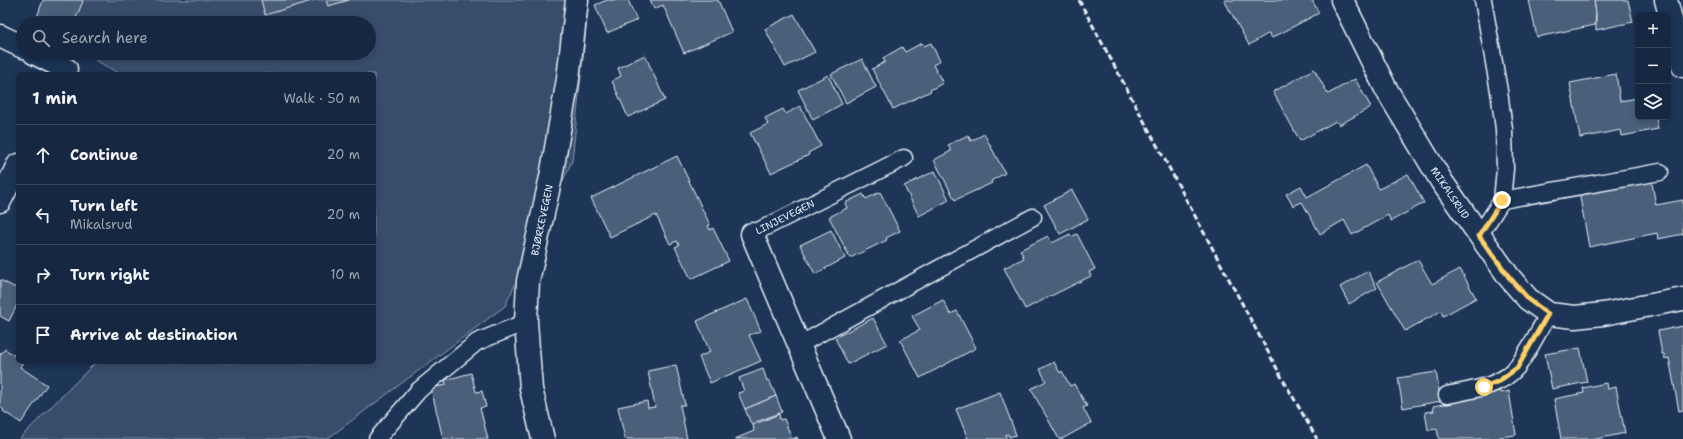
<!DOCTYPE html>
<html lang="en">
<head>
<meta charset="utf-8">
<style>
	body { margin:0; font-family:"Shantell Sans",sans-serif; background:#1f3048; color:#f1f3f6 }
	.controls { position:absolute; right:12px; top:12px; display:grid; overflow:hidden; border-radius:6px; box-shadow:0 2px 6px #0003 }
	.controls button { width:36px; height:36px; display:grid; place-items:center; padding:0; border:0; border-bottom:1px solid #35445a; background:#162841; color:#f1f3f6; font:20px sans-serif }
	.stop { position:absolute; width:12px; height:12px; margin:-9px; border:3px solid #ffd166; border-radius:50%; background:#fff }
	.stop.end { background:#ffd166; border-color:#fff; box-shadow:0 1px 4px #0008 }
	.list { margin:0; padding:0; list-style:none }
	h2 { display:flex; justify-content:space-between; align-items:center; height:52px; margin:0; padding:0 16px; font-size:17px }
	h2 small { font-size:13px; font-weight:400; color:#9ea6b1 }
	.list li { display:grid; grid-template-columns:26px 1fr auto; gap:12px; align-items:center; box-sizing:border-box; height:60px; padding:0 16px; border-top:1px solid #35445a }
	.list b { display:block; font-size:15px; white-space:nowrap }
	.list p { margin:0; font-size:13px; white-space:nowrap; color:#9ea6b1 }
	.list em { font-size:13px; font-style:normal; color:#9ea6b1 }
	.icon { flex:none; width:22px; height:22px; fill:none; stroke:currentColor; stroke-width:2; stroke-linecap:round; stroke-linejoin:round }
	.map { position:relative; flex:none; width:1683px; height:439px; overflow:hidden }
	.search { position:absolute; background:#162841; box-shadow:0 2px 6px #0003; left:16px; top:16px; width:360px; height:44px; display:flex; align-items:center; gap:10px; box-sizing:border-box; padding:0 14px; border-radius:22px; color:#9ea6b1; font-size:15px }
	.panel { position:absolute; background:#162841; box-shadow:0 2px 6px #0003; left:16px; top:72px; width:360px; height:292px; border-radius:6px }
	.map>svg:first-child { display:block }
	.green { fill:#374d6c; stroke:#909fb2 }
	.building { fill:#495e7a; stroke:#e8f1f8 }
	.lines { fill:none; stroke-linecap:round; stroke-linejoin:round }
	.lane-casing { stroke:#e8f1f8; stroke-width:19 }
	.street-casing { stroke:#e8f1f8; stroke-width:25 }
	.lane { stroke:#1d3557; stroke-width:16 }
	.street { stroke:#1d3557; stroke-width:22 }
	.rail { stroke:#e8f1f8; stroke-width:3; stroke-dasharray:6 3; stroke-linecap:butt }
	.route { stroke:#ffd166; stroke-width:5 }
	.labels { text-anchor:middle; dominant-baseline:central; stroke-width:3; stroke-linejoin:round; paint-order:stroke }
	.street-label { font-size:10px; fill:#e8f1f8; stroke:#1d3557 }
</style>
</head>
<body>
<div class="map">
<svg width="1683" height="439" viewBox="0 0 1683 439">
	<rect width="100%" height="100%" fill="#1d3557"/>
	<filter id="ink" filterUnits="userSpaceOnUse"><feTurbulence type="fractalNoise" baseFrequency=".025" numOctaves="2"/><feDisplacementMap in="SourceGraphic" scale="8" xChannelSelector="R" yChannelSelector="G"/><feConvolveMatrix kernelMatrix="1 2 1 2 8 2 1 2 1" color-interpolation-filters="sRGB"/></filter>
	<g filter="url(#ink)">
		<!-- green -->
		<polygon class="green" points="60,0 589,0 572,161 505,306 327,439 19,439 96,362 374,362 374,74 120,74 83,53 369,53 369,23 32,23"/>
		<!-- building -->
		<g class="building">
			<polygon points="43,0 81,0 83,1 74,23 44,23 36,20"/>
			<polygon points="261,0 315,0 265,15"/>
			<polygon points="326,0 349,0 328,6"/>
			<polygon points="607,0 628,0 637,20 607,33 595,5"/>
			<polygon points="650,0 718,0 732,32 684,53 663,5 654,9"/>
			<polygon points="1224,0 1312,0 1319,13 1272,38 1269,33 1249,45"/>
			<polygon points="1529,0 1594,0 1596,13 1595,25 1537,37"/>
			<polygon points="1594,0 1628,0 1633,22 1596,30 1596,13"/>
			<polygon points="794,14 815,52 785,67 765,29"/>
			<polygon points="922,43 924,46 931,43 940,61 933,65 943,83 930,90 931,91 893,109 872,69 885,62 883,58 902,47 905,52"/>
			<polygon points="645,55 665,100 628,117 612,81 621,76 618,68"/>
			<polygon points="862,59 876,87 846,103 831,74"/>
			<polygon points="1314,69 1328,94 1355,79 1371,107 1339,125 1336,121 1300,141 1273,92"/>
			<polygon points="1616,74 1620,101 1638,98 1638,117 1656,117 1658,129 1622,136 1621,130 1580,138 1570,83"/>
			<polygon points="828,75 842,104 813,120 798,90"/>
			<polygon points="800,106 821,146 808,153 809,155 771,173 750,133 768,124 765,118 783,109 786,114"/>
			<polygon points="984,134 1005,173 991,181 992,183 955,200 934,160 951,151 948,145 968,135 971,141"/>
			<polygon points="677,156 710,225 708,226 710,230 713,228 729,261 691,279 675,247 679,245 677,241 670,244 656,215 610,237 591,198"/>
			<polygon points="1366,165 1379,189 1408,174 1424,203 1391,221 1388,215 1352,235 1344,220 1320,234 1302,202 1293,206 1286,194 1301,186 1307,197"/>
			<polygon points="935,171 949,200 919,216 904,186"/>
			<polygon points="1651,178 1656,205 1683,200 1683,234 1658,239 1657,233 1589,247 1579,192"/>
			<polygon points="1072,190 1088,219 1060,234 1044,205"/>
			<polygon points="880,192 900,231 886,238 887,240 850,258 829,217 847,208 845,203 863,194 866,199"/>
			<polygon points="831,230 845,258 815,274 800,245"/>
			<polygon points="1070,234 1071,237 1077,234 1095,269 1089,272 1091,276 1025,309 1004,268 1024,258 1020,250 1048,236 1052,243"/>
			<polygon points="1418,260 1432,284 1460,269 1476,298 1443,316 1441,311 1405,331 1377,282"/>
			<polygon points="1368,271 1377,288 1349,304 1340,287"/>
			<polygon points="0,280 18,289 18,303 9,321 0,316"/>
			<polygon points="747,299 761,331 749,335 761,361 710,383 699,357 710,352 697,321"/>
			<polygon points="943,300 950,314 957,311 976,348 920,378 900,340 920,330 912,316"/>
			<polygon points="873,318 887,344 848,364 835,338"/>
			<polygon points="1683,326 1683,410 1679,411 1669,358 1665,359 1664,354 1662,354 1658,331"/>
			<polygon points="1580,348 1587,382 1552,389 1545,354"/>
			<polygon points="5,349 18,358 18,362 23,362 20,367 47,385 21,423 3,411 4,410 0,407 0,353 1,354"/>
			<polygon points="1054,362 1060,373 1062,371 1070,386 1074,384 1087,406 1083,408 1091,423 1062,439 1059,439 1031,389 1046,381 1040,369"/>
			<polygon points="676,365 685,405 680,405 687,439 625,439 618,407 647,401 648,408 655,407 648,371"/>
			<polygon points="763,369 767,381 769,380 776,396 745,409 738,393 744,391 739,378"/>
			<polygon points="1436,372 1441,401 1403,408 1398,378"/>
			<polygon points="471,373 476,392 482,391 486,407 480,408 488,439 443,439 431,388 446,385 445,380"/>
			<polygon points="1606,383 1607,389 1616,387 1625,433 1597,439 1561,439 1554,399 1584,393 1583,388"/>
			<polygon points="1495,390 1502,393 1509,391 1516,435 1500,437 1500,439 1439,439 1437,429 1428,430 1425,412 1434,411 1433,406 1465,400 1468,395"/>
			<polygon points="1000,392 1016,435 1009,437 1008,434 1005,435 1007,439 968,439 956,409"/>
			<polygon points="776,396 782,412 751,424 745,409"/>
			<polygon points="779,414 780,420 784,419 792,439 797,437 798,439 735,439 754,431 753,425"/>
		</g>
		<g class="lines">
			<!-- lane casing -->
			<g class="lane-casing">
				<g id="lane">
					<polyline points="1502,200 1660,172"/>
					<polyline points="752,234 904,158"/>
					<polyline points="1479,236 1502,200 1505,169 1504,129 1499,91 1483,0"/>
					<polyline points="799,345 1033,217"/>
					<path d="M 1447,395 C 1470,390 1501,387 1517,367 C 1529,351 1538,331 1549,314"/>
					<polyline points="377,439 419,390 477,342 526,322"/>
				</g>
			</g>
			<!-- street casing -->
			<g class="street-casing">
				<g id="street">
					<polyline points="1342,0 1386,89 1442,182 1509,277 1528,299 1549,314 1575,317 1603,314 1683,299"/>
					<polyline points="1666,0 1683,66"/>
					<polyline points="0,36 23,47"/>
					<polyline points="34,53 66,69 63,74"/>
					<polyline points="0,201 18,165"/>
					<polyline points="752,234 839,439"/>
					<polyline points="543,439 531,389 526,322 528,281 551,177 568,79 577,0"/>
				</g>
			</g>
			<!-- lane -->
			<use href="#lane" class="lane"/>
			<!-- street -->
			<use href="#street" class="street"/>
			<!-- rail -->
			<polyline class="rail" points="1079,0 1281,376 1317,439"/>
		</g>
	</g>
	<g class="lines" filter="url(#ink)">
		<!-- route -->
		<polyline class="route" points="1484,387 1499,381 1517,368 1548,314 1528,299 1509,277 1479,236 1502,200"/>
	</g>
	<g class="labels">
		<!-- street labels -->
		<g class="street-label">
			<text transform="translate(1450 193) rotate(56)">MIKALSRUD</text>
			<text transform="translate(785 217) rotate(-27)">LINJEVEGEN</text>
			<text transform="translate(542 220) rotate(-78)">BJØRKEVEGEN</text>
		</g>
	</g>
</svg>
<div class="controls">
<button>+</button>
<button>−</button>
<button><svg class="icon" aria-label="layers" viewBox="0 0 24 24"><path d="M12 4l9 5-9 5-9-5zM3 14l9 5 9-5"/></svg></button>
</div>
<div class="stop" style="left:1484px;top:387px"></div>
<div class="stop end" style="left:1502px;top:200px"></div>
<div class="search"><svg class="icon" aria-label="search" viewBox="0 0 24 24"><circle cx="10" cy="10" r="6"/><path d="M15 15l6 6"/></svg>Search here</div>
<section class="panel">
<h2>1 min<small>Walk · 50 m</small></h2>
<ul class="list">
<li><svg class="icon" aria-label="ahead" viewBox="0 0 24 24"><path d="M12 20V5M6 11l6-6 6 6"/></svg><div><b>Continue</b></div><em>20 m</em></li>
<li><svg class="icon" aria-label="left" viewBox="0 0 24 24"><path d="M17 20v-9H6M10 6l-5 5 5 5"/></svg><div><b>Turn left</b><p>Mikalsrud</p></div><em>20 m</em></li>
<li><svg class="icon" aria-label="right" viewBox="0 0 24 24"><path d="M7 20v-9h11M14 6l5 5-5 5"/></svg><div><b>Turn right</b></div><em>10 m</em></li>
<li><svg class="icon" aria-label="arrive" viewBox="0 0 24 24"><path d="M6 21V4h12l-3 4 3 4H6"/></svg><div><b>Arrive at destination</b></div></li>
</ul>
</section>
</div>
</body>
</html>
